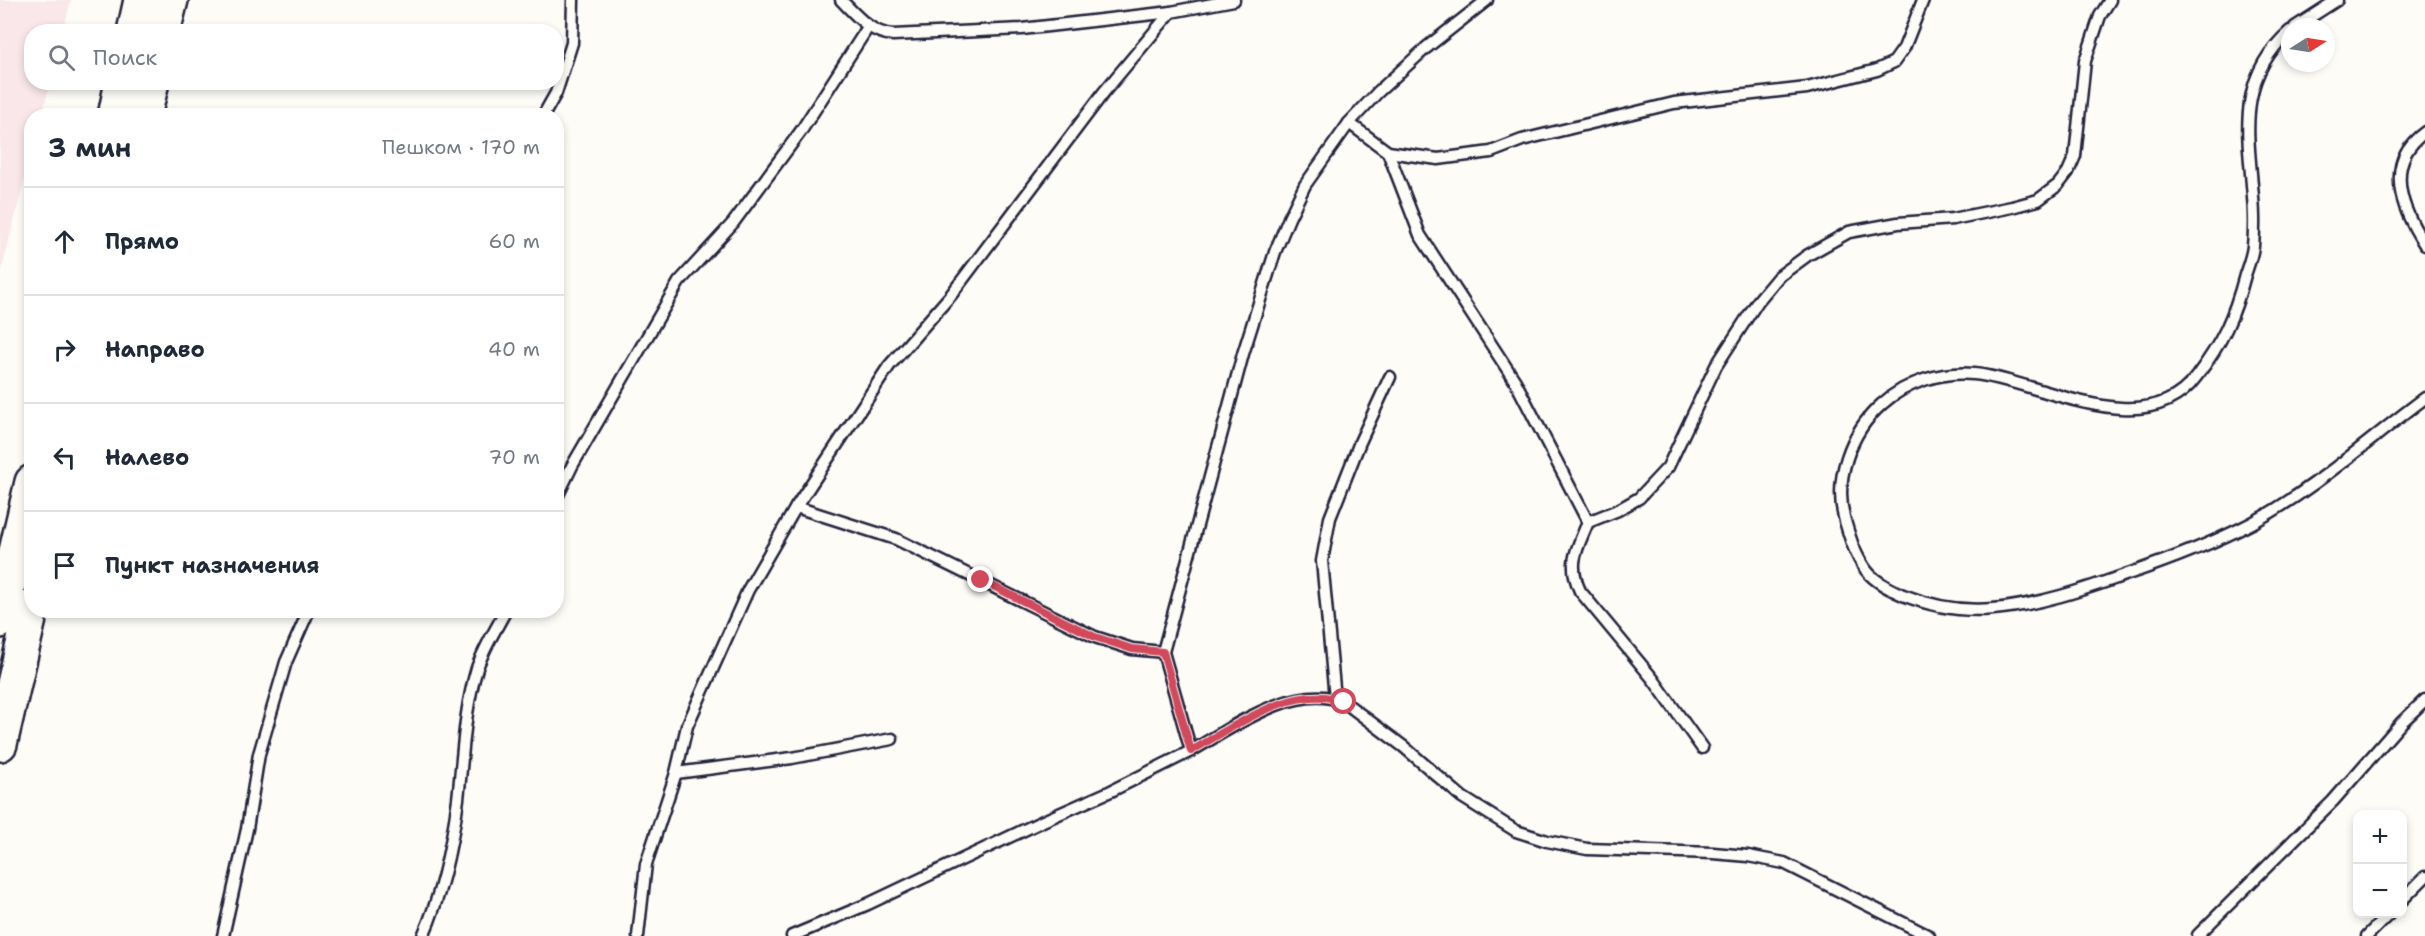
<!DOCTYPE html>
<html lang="ru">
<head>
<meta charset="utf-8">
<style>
	body { margin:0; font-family:"Shantell Sans",sans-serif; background:#f2f2f3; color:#1f2937 }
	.controls { position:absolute; right:18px; bottom:18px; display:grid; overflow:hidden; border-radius:12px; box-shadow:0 3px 9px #0003 }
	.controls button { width:54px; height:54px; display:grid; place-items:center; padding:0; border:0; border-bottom:2px solid #e0e1e3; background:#fff; color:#1f2937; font:30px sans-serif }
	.compass { position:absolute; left:2281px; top:18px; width:54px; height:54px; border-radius:50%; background:#fff; box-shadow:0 3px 9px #0003; rotate:78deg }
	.stop { position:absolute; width:18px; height:18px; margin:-14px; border:4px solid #d1495b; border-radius:50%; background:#fff }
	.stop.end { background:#d1495b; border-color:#fff; box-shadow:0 2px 6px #0008 }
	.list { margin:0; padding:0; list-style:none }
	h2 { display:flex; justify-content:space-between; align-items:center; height:78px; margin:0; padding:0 24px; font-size:26px }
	h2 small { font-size:20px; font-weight:400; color:#747a83 }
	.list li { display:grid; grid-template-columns:39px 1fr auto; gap:18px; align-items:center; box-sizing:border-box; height:108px; padding:0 24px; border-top:2px solid #e0e1e3 }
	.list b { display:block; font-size:22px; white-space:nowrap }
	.list em { font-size:20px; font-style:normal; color:#747a83 }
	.icon { flex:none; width:33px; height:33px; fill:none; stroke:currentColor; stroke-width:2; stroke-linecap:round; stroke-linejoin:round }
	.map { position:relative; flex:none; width:2425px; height:936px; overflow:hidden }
	.search { position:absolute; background:#fff; box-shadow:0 3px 9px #0003; left:24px; top:24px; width:540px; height:66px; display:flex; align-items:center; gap:15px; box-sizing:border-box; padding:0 21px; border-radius:24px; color:#747a83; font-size:22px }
	.panel { position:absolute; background:#fff; box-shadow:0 3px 9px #0003; left:24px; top:108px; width:540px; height:510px; border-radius:24px }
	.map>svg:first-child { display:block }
	.built { fill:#f9e7ea }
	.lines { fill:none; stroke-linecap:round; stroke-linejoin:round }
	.lane-casing { stroke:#22223b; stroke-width:15 }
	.highway-casing { stroke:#22223b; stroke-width:38 }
	.lane { stroke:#fdfcf7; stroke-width:10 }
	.highway { stroke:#fdfcf7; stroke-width:33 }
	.route { stroke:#d1495b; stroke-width:8 }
</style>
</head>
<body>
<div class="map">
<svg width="2425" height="936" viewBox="0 0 2425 936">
	<rect width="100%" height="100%" fill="#fdfcf7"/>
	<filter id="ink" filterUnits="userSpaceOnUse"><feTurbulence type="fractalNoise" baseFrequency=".0167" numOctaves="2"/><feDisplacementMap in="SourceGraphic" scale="12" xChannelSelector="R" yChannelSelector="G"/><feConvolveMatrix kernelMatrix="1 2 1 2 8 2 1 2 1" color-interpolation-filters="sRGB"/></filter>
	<g filter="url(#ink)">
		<!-- built -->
		<polygon class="built" points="0,0 71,0 63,31 32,32 32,82 50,83 42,115 32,116 31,154 0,276"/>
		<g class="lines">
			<!-- lane casing -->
			<g class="lane-casing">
				<g id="lane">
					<path d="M 841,0 C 857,16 870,33 893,35 L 1022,29 L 1171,12"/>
					<path d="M 1487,0 L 1426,48 L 1378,92 L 1349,123 L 1305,185 L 1289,218 L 1275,252 L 1243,354 L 1163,652 L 1191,751 C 1232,728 1295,681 1344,702 L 1404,747 L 1462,797 L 1516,831 L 1547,841 L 1587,849 L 1713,853 L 1748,856 L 1784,863 L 1929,936"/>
					<polyline points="2295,27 2337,0"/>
					<path d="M 2290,31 C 2220,93 2261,168 2253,246 C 2252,256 2248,266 2245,275 C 2234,317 2222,343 2196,377 C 2145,446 2038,380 1974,374 C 1942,371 1906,382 1882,404 C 1850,432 1833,480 1845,521 C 1850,538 1855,555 1866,570 C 1875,582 1890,589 1903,595 C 1931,606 1963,612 1993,609 C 2038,605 2083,590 2125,575 C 2169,560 2212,544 2252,523 C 2315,489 2368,440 2425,398"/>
					<polyline points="543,116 556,93 572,43 573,0"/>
					<polyline points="1349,123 1388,152 1438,159 1491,152 1522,140 1674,103 1807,88 1877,70 1894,62 1904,48 1923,0"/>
					<path d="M 2425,132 C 2383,162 2401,209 2425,245"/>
					<polyline points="1388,152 1420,235 1515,381 1588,522"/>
					<polyline points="556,499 572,466 679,282 733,223 801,131 868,27"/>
					<polyline points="796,507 896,539 1095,637 1132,649 1163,652"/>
					<polyline points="1335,698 1322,561 1330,518 1360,442 1390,377"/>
					<path d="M 1702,748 L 1653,679 L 1580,591 C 1567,563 1577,549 1588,522 L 1618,510 L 1639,498 L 1668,467 L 1716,366 L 1758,301 L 1778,277 L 1808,255 L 1849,232 L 1898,223 L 1953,219 L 2012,207 L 2038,200 L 2058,185 L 2068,172 L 2075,156 L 2085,61 L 2100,16 L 2110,0"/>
					<polyline points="676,773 792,758 892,739"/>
					<polyline points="2402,900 2425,877"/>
					<polyline points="2198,935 2333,801 2402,722 2425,700"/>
					<polyline points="223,936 247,829 259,754 286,662 309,610"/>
					<path d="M 423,936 C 442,893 452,845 458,799 C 463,755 464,711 477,668 C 484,648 496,629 506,610"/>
					<polyline points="638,936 646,864 676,773 687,726 748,590 796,507 889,366 951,295 1104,92 1171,12 1234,0"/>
					<polyline points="792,936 868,904 1043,821 1111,791 1191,751"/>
					<polyline points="2367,936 2389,914"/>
				</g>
			</g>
			<!-- highway casing -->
			<g class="highway-casing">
				<g id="highway">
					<polyline points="134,32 141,0"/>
					<polyline points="163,32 171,0"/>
					<polyline points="115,116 122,82"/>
					<polyline points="144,116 152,82"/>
					<polyline points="0,621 32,482"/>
					<polyline points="0,744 32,606"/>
				</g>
			</g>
			<!-- lane -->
			<use href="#lane" class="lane"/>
			<!-- highway -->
			<use href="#highway" class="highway"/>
		</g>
	</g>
	<g class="lines" filter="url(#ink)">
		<!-- route -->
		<path class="route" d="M 981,580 L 1095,637 L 1132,649 L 1163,652 L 1191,751 C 1232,728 1295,681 1344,702"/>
	</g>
</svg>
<div class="controls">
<button>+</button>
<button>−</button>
</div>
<svg class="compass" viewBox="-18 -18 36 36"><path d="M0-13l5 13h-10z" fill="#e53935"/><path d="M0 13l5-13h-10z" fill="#747a83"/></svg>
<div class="stop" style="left:1344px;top:702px"></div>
<div class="stop end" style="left:981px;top:580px"></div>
<div class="search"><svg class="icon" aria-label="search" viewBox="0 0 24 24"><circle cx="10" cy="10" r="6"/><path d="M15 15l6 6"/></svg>Поиск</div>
<section class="panel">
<h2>3 мин<small>Пешком · 170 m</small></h2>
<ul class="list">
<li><svg class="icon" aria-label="ahead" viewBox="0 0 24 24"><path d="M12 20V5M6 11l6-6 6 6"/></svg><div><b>Прямо</b></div><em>60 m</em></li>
<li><svg class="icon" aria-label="right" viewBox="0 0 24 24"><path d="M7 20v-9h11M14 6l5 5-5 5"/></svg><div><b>Направо</b></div><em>40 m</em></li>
<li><svg class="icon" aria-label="left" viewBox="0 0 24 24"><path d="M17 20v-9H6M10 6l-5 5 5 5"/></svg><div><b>Налево</b></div><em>70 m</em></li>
<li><svg class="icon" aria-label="arrive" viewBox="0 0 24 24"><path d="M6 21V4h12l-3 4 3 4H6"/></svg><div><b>Пункт назначения</b></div></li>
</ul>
</section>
</div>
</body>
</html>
